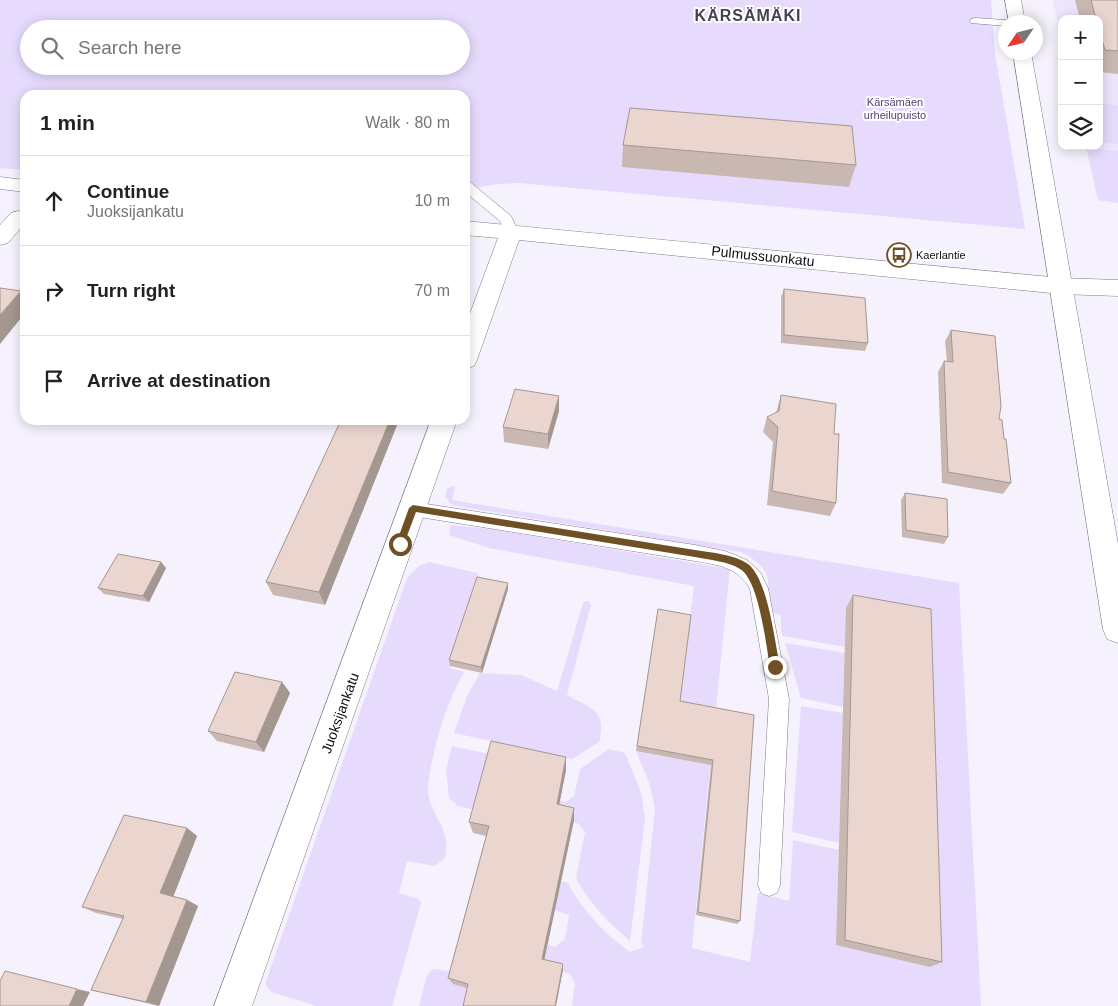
<!DOCTYPE html>
<html lang="en">
<head>
<meta charset="utf-8">
<style>
	body { margin:0; font-family:Helvetica,sans-serif; background:#f2f2f2; color:#222 }
	.controls { position:absolute; right:15px; top:15px; display:grid; overflow:hidden; border-radius:10px; box-shadow:0 2px 12px #0003 }
	.controls button { width:45px; height:45px; display:grid; place-items:center; padding:0; border:0; border-bottom:1px solid #e0e0e0; background:#fff; color:#222; font:25px sans-serif }
	.compass { position:absolute; left:998px; top:15px; width:45px; height:45px; border-radius:50%; background:#fff; box-shadow:0 2px 12px #0003; rotate:235deg }
	.stop { position:absolute; width:15px; height:15px; margin:-11px; border:4px solid #6e5024; border-radius:50%; background:#fff }
	.stop.end { background:#6e5024; border-color:#fff; box-shadow:0 1px 5px #0008 }
	.list { margin:0; padding:0; list-style:none }
	h2 { display:flex; justify-content:space-between; align-items:center; height:65px; margin:0; padding:0 20px; font-size:21px }
	h2 small { font-size:16px; font-weight:400; color:#767676 }
	.list li { display:grid; grid-template-columns:32px 1fr auto; gap:15px; align-items:center; box-sizing:border-box; height:90px; padding:0 20px; border-top:1px solid #e0e0e0 }
	.list b { display:block; font-size:19px; white-space:nowrap }
	.list p { margin:0; font-size:16px; white-space:nowrap; color:#767676 }
	.list em { font-size:16px; font-style:normal; color:#767676 }
	.icon { flex:none; width:28px; height:28px; fill:none; stroke:currentColor; stroke-width:2; stroke-linecap:round; stroke-linejoin:round }
	.map { position:relative; flex:none; width:1118px; height:1006px; overflow:hidden }
	.search { position:absolute; background:#fff; box-shadow:0 2px 12px #0003; left:20px; top:20px; width:450px; height:55px; display:flex; align-items:center; gap:12px; box-sizing:border-box; padding:0 18px; border-radius:28px; color:#767676; font-size:19px }
	.panel { position:absolute; background:#fff; box-shadow:0 2px 12px #0003; left:20px; top:90px; width:450px; height:335px; border-radius:15px }
	.map>svg:first-child { display:block }
	.built { fill:#ede5fe }
	.green { fill:#e6dbfc; fill-rule:evenodd }
	.lines { fill:none; stroke-linecap:round; stroke-linejoin:round }
	.lane-casing { stroke:#7e7989; stroke-width:1 }
	.street-casing { stroke:#7e7989; stroke-width:1 }
	.secondary-casing { stroke:#7e7989; stroke-width:1 }
	.lane { fill:#fff; fill-rule:evenodd }
	.street { fill:#fff; fill-rule:evenodd }
	.secondary { fill:#fff; fill-rule:evenodd }
	.wall { fill:#c9b8b2 }
	.shaded-wall { fill:#a49691 }
	.building { fill:#ead6cf; stroke:#a49691 }
	.route { fill:#6e5024 }
	.labels { text-anchor:middle; dominant-baseline:central; stroke-width:4; stroke-linejoin:round; paint-order:stroke }
	.far-park-label { font-size:11px; fill:#57407a; stroke:#fff }
	.far-poi-label { font-size:11px; fill:#0e0d12; stroke:#fff; text-anchor:start }
	.street-label { font-size:14px; fill:#0e0d12; stroke:#fff }
	.far-district-label { font-size:16px; font-weight:bold; letter-spacing:1px; fill:#464250; stroke:#fff }
</style>
</head>
<body>
<div class="map">
<svg width="1118" height="1006" viewBox="0 0 1118 1006">
	<rect width="100%" height="100%" fill="#f6f2fd"/>
	<!-- built -->
	<polygon class="built" points="1053,0 1118,0 1118,151 1085,146 1099,146 1099,19 1062,19 1062,39"/>
	<!-- green -->
	<g class="green">
		<path d="M 0,0 L 991,0 L 995,53 L 1025,229 L 518,183 L 497,184 L 465,190 L 465,95 L 25,95 L 25,170 L 0,168 ZM 29,29 L 461,29 L 461,66 L 29,66 Z"/>
		<polygon points="1099,103 1118,105 1118,144 1099,142"/>
		<polygon points="1086,147 1118,151 1118,203 1098,200"/>
		<path d="M 453,486 L 455,487 L 452,500 L 959,583 L 981,1006 L 572,1006 L 575,984 L 570,974 L 563,972 L 563,970 L 543,966 L 548,945 L 555,947 L 565,939 L 569,915 L 555,910 L 561,881 L 568,883 C 582,910 605,934 630,952 L 645,947 L 641,943 L 655,809 L 650,785 L 636,751 L 671,758 L 694,586 L 489,548 L 449,535 L 451,525 L 492,529 L 730,569 L 692,948 L 750,962 L 758,893 L 789,901 L 793,840 L 839,850 L 836,945 L 846,608 L 845,647 L 783,636 L 781,631 L 781,615 L 773,613 C 762,580 780,573 741,552 L 456,506 L 450,503 L 445,496 L 447,489 Z"/>
		<path d="M 429,562 L 477,573 L 480,577 L 450,668 L 464,672 C 447,703 438,732 431,766 C 430,774 427,784 428,793 C 432,819 452,829 445,858 L 435,866 L 407,861 L 399,893 L 418,899 L 421,903 L 392,1006 L 316,1006 L 272,992 L 266,986 L 266,981 L 407,578 L 419,566 Z"/>
		<path d="M 586,601 L 589,601 L 591,605 L 567,695 C 591,709 607,709 599,742 L 572,759 L 454,733 L 467,696 L 480,673 L 521,675 L 557,691 L 583,603 Z"/>
		<polygon points="785,643 845,653 843,707 801,698"/>
		<polygon points="801,706 843,713 839,843 792,832"/>
		<polygon points="452,746 494,755 479,811 458,806 449,798 446,770"/>
		<path d="M 609,749 L 625,753 L 641,792 L 645,818 L 630,941 C 608,922 590,904 576,878 L 585,832 L 579,824 L 557,816 L 560,800 L 566,802 L 574,796 L 580,769 Z"/>
		<polygon points="433,969 456,972 453,984 472,989 469,1006 419,1006 427,975"/>
	</g>
	<g class="lines">
		<!-- lane casing -->
		<g class="lane-casing">
			<g id="lane">
				<polygon points="975,18 1006,20 1011,22 1006,22 1006,26 971,23 970,21 971,19"/>
				<polygon points="465,181 470,182 511,216 518,231 516,234 506,234 500,221 465,192"/>
				<path d="M 413,502 L 695,545 L 725,551 L 747,560 L 760,572 L 768,588 L 789,699 L 780,885 L 777,893 L 769,896 L 761,893 L 758,885 L 769,699 L 750,589 C 738,567 718,565 695,561 L 413,516 L 407,514 L 404,509 L 407,504 Z"/>
			</g>
		</g>
		<!-- street casing -->
		<g class="street-casing">
			<g id="street">
				<polygon points="0,177 25,180 25,192 0,189"/>
				<polygon points="18,211 25,213 25,223 8,243 0,245 0,225 11,213"/>
				<polygon points="465,221 1061,278 1118,280 1118,296 1061,294 519,240 477,360 474,366 465,369 465,327 498,238 465,235"/>
				<polygon points="431,420 457,420 252,1006 214,1006"/>
			</g>
		</g>
		<!-- secondary casing -->
		<g class="secondary-casing">
			<g id="secondary">
				<polygon points="1005,0 1021,0 1025,22 1009,22"/>
				<polygon points="1013,52 1031,52 1118,544 1118,643 1107,639 1103,629"/>
			</g>
		</g>
		<!-- lane -->
		<use href="#lane" class="lane"/>
		<!-- street -->
		<use href="#street" class="street"/>
		<!-- secondary -->
		<use href="#secondary" class="secondary"/>
	</g>
	<!-- wall -->
	<g class="wall">
		<polygon points="1075,0 1118,0 1118,74 1099,72 1099,19 1080,19"/>
		<polygon points="623,145 856,165 849,187 622,167"/>
		<polygon points="784,289 868,343 865,351 781,343 781,297"/>
		<polygon points="951,330 999,419 1004,439 1011,483 1003,494 942,483 938,372 944,361 947,361 945,341"/>
		<polygon points="781,395 834,434 836,503 830,516 767,505 773,442 763,432 767,417 776,413"/>
		<polygon points="559,411 548,449 504,442 503,427"/>
		<polygon points="341,420 399,420 325,605 273,595 266,582"/>
		<polygon points="905,493 948,537 944,544 902,537 901,500"/>
		<polygon points="161,562 166,568 149,602 104,594 98,588"/>
		<polygon points="508,589 482,673 450,666 449,660"/>
		<polygon points="853,595 942,962 930,967 836,945 846,608"/>
		<polygon points="657,616 680,701 754,715 740,921 737,924 696,915 711,765 636,751"/>
		<polygon points="282,682 290,693 264,752 217,741 208,731"/>
		<polygon points="566,770 559,804 574,808 574,820 544,960 563,970 467,988 453,984 448,978 486,836 473,833 469,822"/>
		<polygon points="187,828 197,836 173,896 187,900 198,906 159,1006 91,990 123,919 96,913 82,907"/>
	</g>
	<!-- shaded-wall -->
	<g class="shaded-wall">
		<polygon points="21,291 25,297 25,313 0,344 0,315"/>
		<polygon points="559,396 559,411 548,449 548,434"/>
		<polygon points="390,420 399,420 325,605 319,592"/>
		<polygon points="161,562 166,568 149,602 143,596"/>
		<polygon points="508,583 508,589 482,673 481,667"/>
		<polygon points="282,682 290,693 264,752 256,742"/>
		<polygon points="566,757 566,770 557,816 557,804"/>
		<polygon points="574,808 574,820 543,966 542,959"/>
		<polygon points="187,828 197,836 172,900 160,893"/>
		<polygon points="187,900 198,906 159,1006 146,1002"/>
		<polygon points="563,964 563,970 556,1006 555,1006"/>
		<polygon points="77,989 90,992 83,1006 69,1006"/>
	</g>
	<!-- building -->
	<g class="building">
		<polygon points="1091,0 1118,0 1118,51 1105,50 1099,30 1099,19 1096,19"/>
		<polygon points="630,108 852,126 856,165 623,145"/>
		<polygon points="0,288 21,291 0,315"/>
		<polygon points="784,289 865,298 868,343 784,335"/>
		<polygon points="951,330 995,336 1001,406 999,419 1002,420 1004,439 1006,439 1011,483 948,472 944,361 953,362"/>
		<polygon points="515,389 559,396 548,434 503,427"/>
		<polygon points="781,395 836,404 834,434 839,434 836,503 772,491 778,427 767,417 779,411"/>
		<polygon points="341,420 390,420 319,592 266,582"/>
		<polygon points="905,493 947,499 948,537 906,530"/>
		<polygon points="118,554 161,562 143,596 98,588"/>
		<polygon points="477,577 508,583 481,667 449,660"/>
		<polygon points="853,595 931,609 942,962 845,940"/>
		<polygon points="658,609 691,615 680,701 754,715 740,921 698,912 713,760 637,746"/>
		<polygon points="235,672 282,682 256,742 208,731"/>
		<polygon points="491,741 566,757 557,804 574,808 542,959 563,964 555,1006 463,1006 468,984 448,978 489,826 469,822"/>
		<polygon points="124,815 187,828 160,893 187,900 146,1002 91,990 124,916 82,907"/>
		<polygon points="5,971 77,989 69,1006 0,1006 0,981"/>
	</g>
	<!-- route -->
	<path class="route" d="M 413,505 L 695,550 C 712,553 734,554 748,564 C 768,579 775,643 780,667 L 778,670 L 775,672 L 770,667 C 766,645 759,580 740,569 C 728,561 709,560 695,557 L 416,512 L 404,544 L 400,548 L 396,544 L 409,508 Z"/>
	<!-- icons -->
	<defs>
		<g id="bus-ring" transform="scale(1.25)"><circle r="9.5" fill="#fff" stroke="#6e5024" stroke-width="1.5"/><path d="M-5-6H5V4H4V6H2V4H-2V6H-4V4H-5ZM-3.5-4V0h7V-4ZM-3.5 1.2v1.5H-2V1.2ZM2 1.2v1.5H3.5V1.2Z" fill="#6e5024"/></g>
	</defs>
	<g fill-rule="evenodd">
		<use href="#bus-ring" x="899" y="255"/>
	</g>
	<g class="labels">
		<!-- far-park labels -->
		<g class="far-park-label">
			<text x="895" y="102">Kärsämäen<tspan x="895" dy="13">urheilupuisto</tspan></text>
		</g>
		<!-- far-poi labels -->
		<g class="far-poi-label">
			<text x="916" y="255">Kaerlantie</text>
		</g>
		<!-- street labels -->
		<g class="street-label">
			<text transform="translate(763 256) rotate(6)">Pulmussuonkatu</text>
			<text transform="translate(340 713) rotate(-70)">Juoksijankatu</text>
		</g>
		<!-- far-district labels -->
		<g class="far-district-label">
			<text x="748" y="15">KÄRSÄMÄKI</text>
		</g>
	</g>
</svg>
<div class="controls">
<button>+</button>
<button>−</button>
<button><svg class="icon" aria-label="layers" viewBox="0 0 24 24"><path d="M12 4l9 5-9 5-9-5zM3 14l9 5 9-5"/></svg></button>
</div>
<svg class="compass" viewBox="-18 -18 36 36"><path d="M0-13l5 13h-10z" fill="#e53935"/><path d="M0 13l5-13h-10z" fill="#767676"/></svg>
<div class="stop" style="left:400px;top:544px"></div>
<div class="stop end" style="left:775px;top:667px"></div>
<div class="search"><svg class="icon" aria-label="search" viewBox="0 0 24 24"><circle cx="10" cy="10" r="6"/><path d="M15 15l6 6"/></svg>Search here</div>
<section class="panel">
<h2>1 min<small>Walk · 80 m</small></h2>
<ul class="list">
<li><svg class="icon" aria-label="ahead" viewBox="0 0 24 24"><path d="M12 20V5M6 11l6-6 6 6"/></svg><div><b>Continue</b><p>Juoksijankatu</p></div><em>10 m</em></li>
<li><svg class="icon" aria-label="right" viewBox="0 0 24 24"><path d="M7 20v-9h11M14 6l5 5-5 5"/></svg><div><b>Turn right</b></div><em>70 m</em></li>
<li><svg class="icon" aria-label="arrive" viewBox="0 0 24 24"><path d="M6 21V4h12l-3 4 3 4H6"/></svg><div><b>Arrive at destination</b></div></li>
</ul>
</section>
</div>
</body>
</html>
